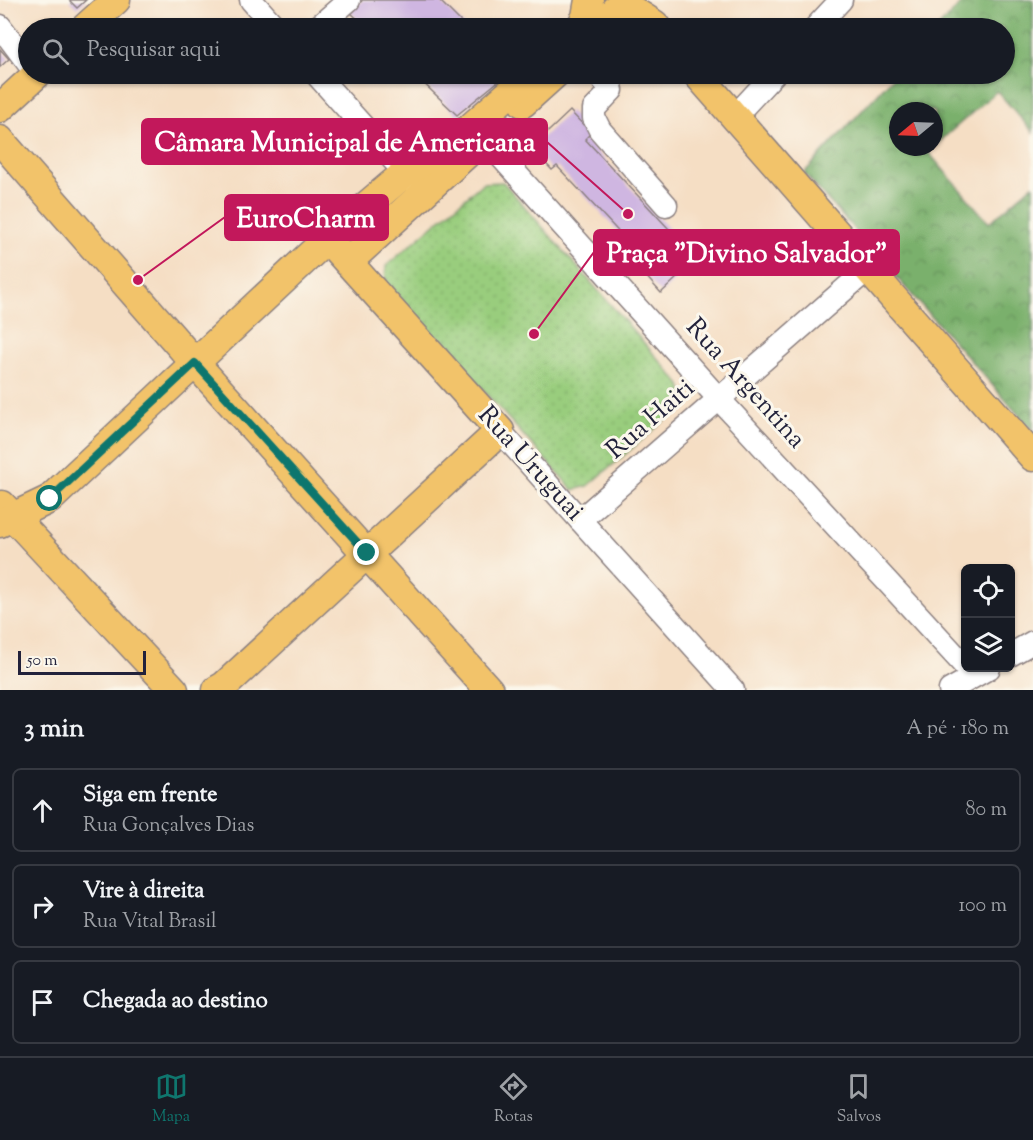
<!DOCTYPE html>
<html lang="pt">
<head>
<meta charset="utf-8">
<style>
	body { margin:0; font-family:"Sorts Mill Goudy",serif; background:#20242c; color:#f1f3f6 }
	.controls { position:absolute; right:18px; bottom:18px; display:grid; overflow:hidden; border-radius:9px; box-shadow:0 2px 4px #0004 }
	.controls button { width:54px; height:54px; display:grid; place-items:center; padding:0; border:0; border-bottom:2px solid #363941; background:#171b24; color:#f1f3f6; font:30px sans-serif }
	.compass { position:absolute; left:889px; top:102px; width:54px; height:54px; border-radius:50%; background:#171b24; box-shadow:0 2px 4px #0004; rotate:251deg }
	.scale { position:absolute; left:18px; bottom:15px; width:128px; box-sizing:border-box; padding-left:6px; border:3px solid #22223b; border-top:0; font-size:16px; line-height:21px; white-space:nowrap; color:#22223b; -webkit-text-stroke:4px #fbf7ec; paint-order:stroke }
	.stop { position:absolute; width:18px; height:18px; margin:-14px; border:4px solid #0f766e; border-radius:50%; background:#fff }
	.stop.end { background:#0f766e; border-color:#fff; box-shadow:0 2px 6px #0008 }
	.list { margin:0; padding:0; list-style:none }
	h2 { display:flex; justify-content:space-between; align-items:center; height:78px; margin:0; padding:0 24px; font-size:26px }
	h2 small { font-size:20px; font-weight:400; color:#9ea1a6 }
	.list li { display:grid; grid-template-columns:39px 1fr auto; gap:18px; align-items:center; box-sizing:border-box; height:84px; margin:0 12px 12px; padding:0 12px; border:2px solid #363941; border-radius:9px }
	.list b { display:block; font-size:22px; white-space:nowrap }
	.list p { margin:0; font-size:20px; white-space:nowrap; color:#9ea1a6 }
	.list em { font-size:20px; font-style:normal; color:#9ea1a6 }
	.icon { flex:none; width:33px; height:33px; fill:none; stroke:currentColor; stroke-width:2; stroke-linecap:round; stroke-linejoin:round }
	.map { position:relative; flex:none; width:1033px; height:690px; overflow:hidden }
	.search { position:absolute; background:#171b24; box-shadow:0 2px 4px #0004; left:18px; right:18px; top:18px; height:66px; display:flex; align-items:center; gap:15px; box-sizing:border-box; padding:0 21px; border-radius:33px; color:#9ea1a6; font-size:22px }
	.sheet { height:366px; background:#171b24 }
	nav { display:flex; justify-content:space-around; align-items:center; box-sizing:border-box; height:84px; border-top:2px solid #363941; background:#171b24; font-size:16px; color:#9ea1a6 }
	nav a { display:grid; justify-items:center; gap:3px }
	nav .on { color:#0f766e }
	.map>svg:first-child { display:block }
	.grass { fill:url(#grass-dots); stroke:#5e785c; stroke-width:1.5 }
	.forest { fill:url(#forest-crowns); stroke:#4e6954; stroke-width:1.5 }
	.building { fill:#cfb6e1 }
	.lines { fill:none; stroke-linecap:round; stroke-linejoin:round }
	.minor-casing { stroke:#8c8080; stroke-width:25 }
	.major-casing { stroke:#8c8080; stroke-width:31 }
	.minor { stroke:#fff; stroke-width:22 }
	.major { stroke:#f2c36a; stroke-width:28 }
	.route { stroke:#0f766e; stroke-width:8 }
	.labels { text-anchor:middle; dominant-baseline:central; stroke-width:6; stroke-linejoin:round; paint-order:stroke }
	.street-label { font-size:26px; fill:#22223b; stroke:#fbf7ec }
	.leader { fill:none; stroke:#c2185b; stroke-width:2 }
	.callout-dot { fill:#c2185b; stroke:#fbf7ec; stroke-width:2 }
	.callout { fill:#c2185b; stroke:#c2185b; stroke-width:2 }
	.callout-label { font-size:27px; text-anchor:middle; font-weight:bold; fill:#fff }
</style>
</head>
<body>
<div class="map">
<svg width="1033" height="690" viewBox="0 0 1033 690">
	<defs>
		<pattern id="grass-dots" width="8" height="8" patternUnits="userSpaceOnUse" patternTransform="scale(1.5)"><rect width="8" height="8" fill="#99cd7d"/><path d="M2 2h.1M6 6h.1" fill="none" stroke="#84b06d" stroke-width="1.8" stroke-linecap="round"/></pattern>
		<pattern id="forest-crowns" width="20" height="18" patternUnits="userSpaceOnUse" patternTransform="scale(1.5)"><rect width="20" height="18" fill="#7ab06c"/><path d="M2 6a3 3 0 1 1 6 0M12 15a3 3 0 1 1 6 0" fill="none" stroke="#648f5a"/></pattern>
	</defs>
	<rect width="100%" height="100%" fill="#fbf7ec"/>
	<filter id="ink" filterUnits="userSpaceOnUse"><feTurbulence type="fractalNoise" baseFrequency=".0167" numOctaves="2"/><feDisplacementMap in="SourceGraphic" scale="12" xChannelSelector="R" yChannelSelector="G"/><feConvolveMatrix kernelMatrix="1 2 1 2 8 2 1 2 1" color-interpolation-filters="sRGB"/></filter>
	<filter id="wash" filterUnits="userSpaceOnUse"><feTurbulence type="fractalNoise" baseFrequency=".008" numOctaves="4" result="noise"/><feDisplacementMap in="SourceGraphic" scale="24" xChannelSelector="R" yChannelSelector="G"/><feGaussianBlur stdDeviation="1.35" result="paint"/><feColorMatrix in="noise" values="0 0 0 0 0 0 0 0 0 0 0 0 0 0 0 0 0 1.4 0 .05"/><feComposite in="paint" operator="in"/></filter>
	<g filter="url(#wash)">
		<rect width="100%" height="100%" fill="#f5dec4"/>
		<!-- grass -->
		<polygon class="grass" points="503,182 681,385 686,402 588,486 573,490 385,282 386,266 483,183"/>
		<!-- forest -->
		<polygon class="forest" points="964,0 1033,0 1033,132 997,91 934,146 934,111 898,111 898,147 933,147 928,152 989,223 1033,185 1033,431 804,173 896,74 1004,74 1004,28 938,28"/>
		<g id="blocks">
			<!-- building -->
			<g class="building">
				<polygon points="69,0 86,0 77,8"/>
				<polygon points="363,0 439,0 467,28 367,28 349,11"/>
				<polygon points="0,49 9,59 0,67"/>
				<polygon points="414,74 507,74 457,115"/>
				<polygon points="732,74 751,74 747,77 733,78 731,75"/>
				<polygon points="570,111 591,133 585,139 697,259 661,293 636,265 643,258 557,166 552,170 531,148"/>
			</g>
		</g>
	</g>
	<g filter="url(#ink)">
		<use href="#blocks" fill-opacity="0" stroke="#8c8080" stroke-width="1.5"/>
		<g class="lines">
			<!-- minor casing -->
			<g class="minor-casing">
				<g id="minor">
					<polyline points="251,0 276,28"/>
					<polyline points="0,26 28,63"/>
					<polyline points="317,28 349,0"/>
					<polyline points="815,28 841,0"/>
					<polyline points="316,74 415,184"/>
					<polyline points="598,74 612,90 594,109 594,118 600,130 666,205"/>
					<polyline points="735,116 774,74"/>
					<polyline points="484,138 719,399 966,667"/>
					<polyline points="500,431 733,690"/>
					<polyline points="580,520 868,269"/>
					<polyline points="1010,655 1033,642"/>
					<polyline points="950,690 989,668"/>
				</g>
			</g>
			<!-- major casing -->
			<g class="major-casing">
				<g id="major">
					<polyline points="85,28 116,0"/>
					<polyline points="580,28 586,17 589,0"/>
					<polyline points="599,28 621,3 654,24 658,28"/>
					<polyline points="697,74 1033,457"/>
					<polyline points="523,103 555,74"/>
					<polyline points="0,108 37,74"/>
					<polyline points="0,140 195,363 489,690"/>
					<polyline points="348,262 484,138"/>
					<polyline points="2,505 174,690"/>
					<polyline points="0,523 50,499 327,239 405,173 454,142 531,74"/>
					<polyline points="217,690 224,686 500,431 327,239"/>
				</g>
			</g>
			<!-- minor -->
			<use href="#minor" class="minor"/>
			<!-- major -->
			<use href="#major" class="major"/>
		</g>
	</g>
	<g class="lines" filter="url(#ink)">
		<!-- route -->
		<polyline class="route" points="50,499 195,363 367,553"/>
	</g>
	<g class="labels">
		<!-- street labels -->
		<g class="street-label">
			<text transform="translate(745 384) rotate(48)">Rua Argentina</text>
			<text transform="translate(651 420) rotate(-41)">Rua Haiti</text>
			<text transform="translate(530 464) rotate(48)">Rua Uruguai</text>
		</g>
	</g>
	<!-- callouts -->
	<path class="leader" d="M628 214L547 142M138 280L225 217M534 334L594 252"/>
	<g class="callout-dot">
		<circle cx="628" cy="214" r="6"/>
		<circle cx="138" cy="280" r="6"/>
		<circle cx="534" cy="334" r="6"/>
	</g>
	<g class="callout">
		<rect x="142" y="119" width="405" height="45" rx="6"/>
		<rect x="225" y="195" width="163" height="45" rx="6"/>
		<rect x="594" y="230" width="305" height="45" rx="6"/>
	</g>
	<g class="callout-label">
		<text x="345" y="151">Câmara Municipal de Americana</text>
		<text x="306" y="227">EuroCharm</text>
		<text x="747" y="262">Praça "Divino Salvador"</text>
	</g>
</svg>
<div class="controls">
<button><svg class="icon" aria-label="locate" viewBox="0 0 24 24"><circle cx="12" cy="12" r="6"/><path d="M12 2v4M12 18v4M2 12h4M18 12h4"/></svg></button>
<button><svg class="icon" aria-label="layers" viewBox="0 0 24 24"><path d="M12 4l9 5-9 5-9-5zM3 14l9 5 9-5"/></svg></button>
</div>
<svg class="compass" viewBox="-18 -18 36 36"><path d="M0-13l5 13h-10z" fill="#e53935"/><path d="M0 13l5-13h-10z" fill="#9ea1a6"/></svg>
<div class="scale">50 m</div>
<div class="stop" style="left:50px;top:499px"></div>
<div class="stop end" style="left:367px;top:553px"></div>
<div class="search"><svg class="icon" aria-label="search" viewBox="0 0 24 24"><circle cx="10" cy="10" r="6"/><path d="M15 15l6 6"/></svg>Pesquisar aqui</div>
</div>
<section class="sheet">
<h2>3 min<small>A pé · 180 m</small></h2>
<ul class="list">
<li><svg class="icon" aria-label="ahead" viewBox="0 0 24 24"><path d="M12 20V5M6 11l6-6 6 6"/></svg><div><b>Siga em frente</b><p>Rua Gonçalves Dias</p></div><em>80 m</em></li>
<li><svg class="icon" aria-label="right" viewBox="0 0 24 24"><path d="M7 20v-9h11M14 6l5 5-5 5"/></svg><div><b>Vire à direita</b><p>Rua Vital Brasil</p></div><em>100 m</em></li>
<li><svg class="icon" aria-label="arrive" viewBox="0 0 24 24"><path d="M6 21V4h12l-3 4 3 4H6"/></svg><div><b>Chegada ao destino</b></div></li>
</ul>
</section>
<nav>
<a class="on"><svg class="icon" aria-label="map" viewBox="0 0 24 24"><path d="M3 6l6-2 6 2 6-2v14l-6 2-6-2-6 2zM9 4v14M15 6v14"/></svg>Mapa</a>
<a><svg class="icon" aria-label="directions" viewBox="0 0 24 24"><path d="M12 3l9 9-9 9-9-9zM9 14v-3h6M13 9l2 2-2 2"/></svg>Rotas</a>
<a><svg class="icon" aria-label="saved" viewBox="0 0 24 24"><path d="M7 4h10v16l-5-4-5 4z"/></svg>Salvos</a>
</nav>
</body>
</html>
